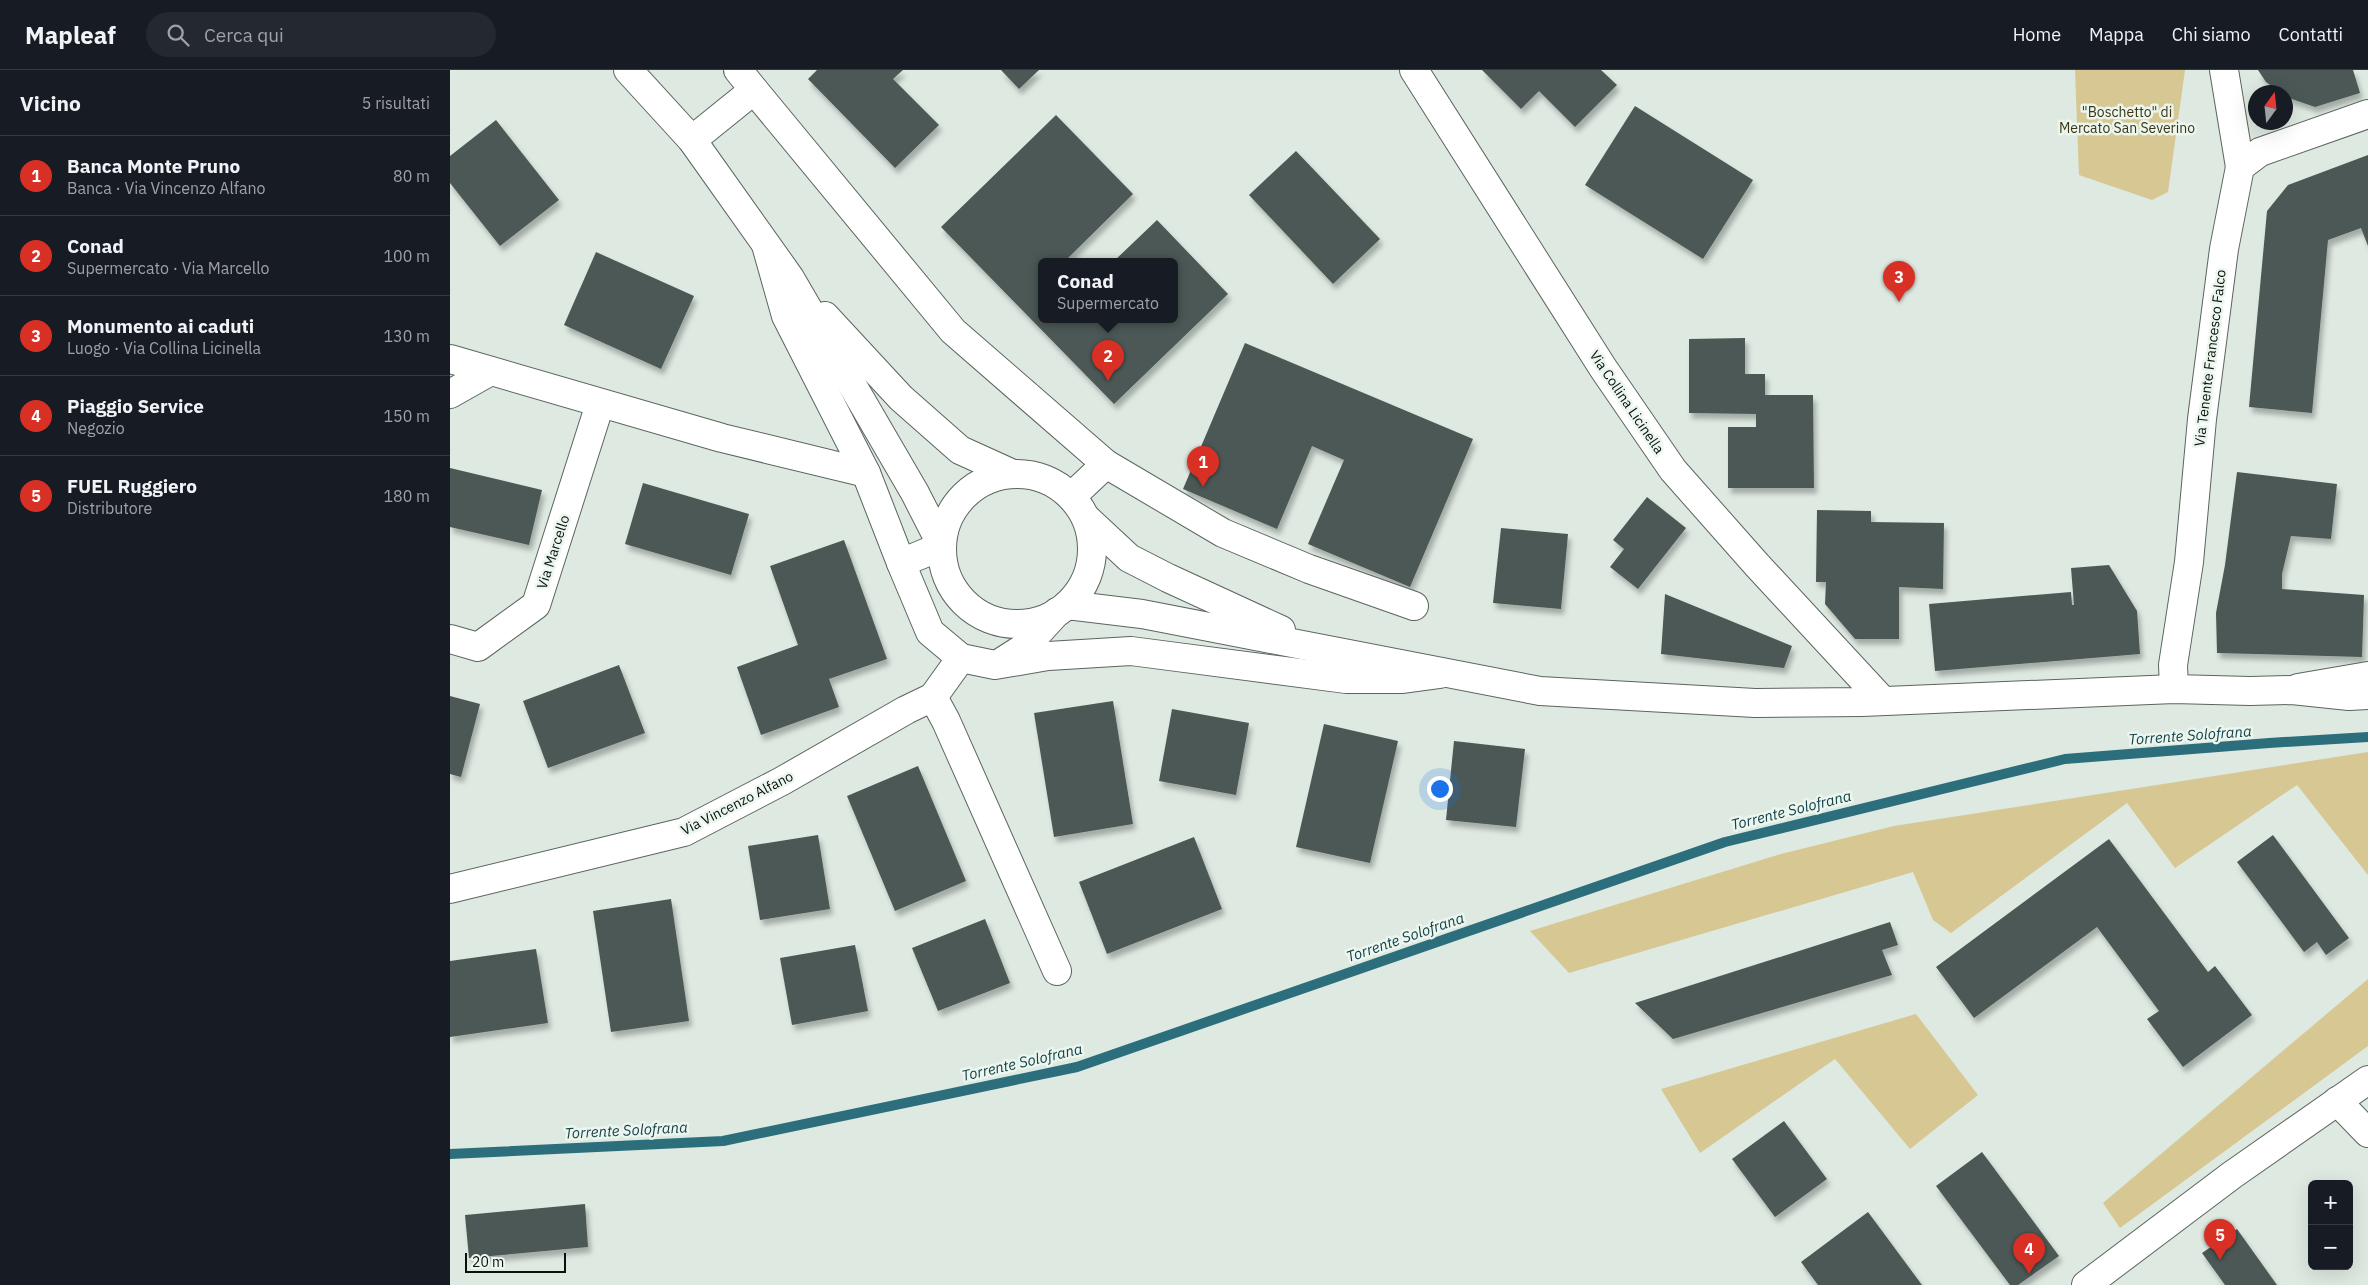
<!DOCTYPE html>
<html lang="it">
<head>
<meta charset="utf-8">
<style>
	body { margin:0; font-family:"IBM Plex Sans",sans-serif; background:#242831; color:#f1f3f6 }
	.controls { position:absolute; right:15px; bottom:15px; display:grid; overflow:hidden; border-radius:8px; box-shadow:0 5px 20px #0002 }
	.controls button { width:45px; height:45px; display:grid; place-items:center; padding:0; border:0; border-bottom:1px solid #363941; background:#171b24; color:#f1f3f6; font:25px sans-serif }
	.compass { position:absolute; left:1798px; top:15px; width:45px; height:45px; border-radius:50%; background:#171b24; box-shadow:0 5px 20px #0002; rotate:15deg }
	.scale { position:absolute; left:15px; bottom:12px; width:101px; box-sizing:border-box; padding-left:5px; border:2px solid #0c100d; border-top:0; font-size:14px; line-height:18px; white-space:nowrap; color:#0c100d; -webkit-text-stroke:4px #ebf6ee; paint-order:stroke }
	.you { position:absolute; left:989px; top:718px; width:18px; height:18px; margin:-12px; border:4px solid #fff; border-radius:50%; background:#1a73e8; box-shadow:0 0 0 8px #1a73e833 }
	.badge { display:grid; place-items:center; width:32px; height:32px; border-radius:50%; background:#d93025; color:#fff; font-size:16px; font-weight:700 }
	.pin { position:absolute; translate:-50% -41px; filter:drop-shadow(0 1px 2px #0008) }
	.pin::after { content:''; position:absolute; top:26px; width:18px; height:15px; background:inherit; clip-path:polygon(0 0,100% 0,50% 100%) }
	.popup { position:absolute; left:588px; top:188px; width:140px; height:65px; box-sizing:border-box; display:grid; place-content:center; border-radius:8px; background:#171b24; filter:drop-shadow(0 1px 4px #0005); font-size:16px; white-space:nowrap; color:#9ea1a6 }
	.popup b { font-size:19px; color:#f1f3f6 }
	.popup::after { content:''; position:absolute; left:50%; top:100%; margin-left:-10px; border:10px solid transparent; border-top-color:#171b24 }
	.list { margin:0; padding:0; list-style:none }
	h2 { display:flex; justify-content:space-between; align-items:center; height:65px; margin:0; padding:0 20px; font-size:21px }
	h2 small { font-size:16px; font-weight:400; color:#9ea1a6 }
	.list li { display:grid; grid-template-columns:32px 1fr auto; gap:15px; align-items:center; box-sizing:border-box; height:80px; padding:0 20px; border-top:1px solid #363941 }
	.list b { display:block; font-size:19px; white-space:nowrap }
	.list p { margin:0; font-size:16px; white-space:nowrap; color:#9ea1a6 }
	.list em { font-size:16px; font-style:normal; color:#9ea1a6 }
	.icon { flex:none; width:28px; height:28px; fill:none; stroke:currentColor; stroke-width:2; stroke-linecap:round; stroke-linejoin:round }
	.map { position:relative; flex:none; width:1918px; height:1215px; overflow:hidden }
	header { display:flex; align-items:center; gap:30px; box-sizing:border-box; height:70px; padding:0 25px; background:#171b24; border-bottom:1px solid #363941 }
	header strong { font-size:24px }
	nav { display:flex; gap:28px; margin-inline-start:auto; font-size:18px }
	.search { width:350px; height:45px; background:#242831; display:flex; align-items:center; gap:12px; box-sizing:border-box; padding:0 18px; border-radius:28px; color:#9ea1a6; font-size:19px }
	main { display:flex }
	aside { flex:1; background:#171b24 }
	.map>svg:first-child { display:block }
	.green { fill:#d7c793 }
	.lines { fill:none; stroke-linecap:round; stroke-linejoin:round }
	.stream { stroke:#2c6e7c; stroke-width:10 }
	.building { fill:#4c5856; filter:url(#shadow) }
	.minor-casing { stroke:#5b655e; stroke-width:30 }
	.major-casing { stroke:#5b655e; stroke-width:30 }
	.minor { stroke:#fff; stroke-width:28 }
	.major { stroke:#fff; stroke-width:28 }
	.labels { text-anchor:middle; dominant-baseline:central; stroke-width:5; stroke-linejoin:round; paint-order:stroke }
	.park-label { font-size:14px; fill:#3d3415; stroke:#ebf6ee }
	.street-label { font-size:14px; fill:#0c100d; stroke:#ebf6ee }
	.water-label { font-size:15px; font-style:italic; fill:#17414a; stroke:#ebf6ee }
</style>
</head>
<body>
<header>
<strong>Mapleaf</strong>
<div class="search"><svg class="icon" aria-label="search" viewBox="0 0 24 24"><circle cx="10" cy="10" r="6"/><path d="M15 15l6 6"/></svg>Cerca qui</div>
<nav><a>Home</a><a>Mappa</a><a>Chi siamo</a><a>Contatti</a></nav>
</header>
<main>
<aside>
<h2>Vicino<small>5 risultati</small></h2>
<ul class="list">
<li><span class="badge">1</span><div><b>Banca Monte Pruno</b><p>Banca · Via Vincenzo Alfano</p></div><em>80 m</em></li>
<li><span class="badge">2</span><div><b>Conad</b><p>Supermercato · Via Marcello</p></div><em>100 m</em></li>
<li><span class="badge">3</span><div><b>Monumento ai caduti</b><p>Luogo · Via Collina Licinella</p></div><em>130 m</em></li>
<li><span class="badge">4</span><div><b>Piaggio Service</b><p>Negozio</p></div><em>150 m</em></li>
<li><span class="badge">5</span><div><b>FUEL Ruggiero</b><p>Distributore</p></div><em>180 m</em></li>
</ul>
</aside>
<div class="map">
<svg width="1918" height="1215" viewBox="0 0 1918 1215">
	<defs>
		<filter id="shadow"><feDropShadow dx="3" dy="5.5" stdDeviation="2.5" flood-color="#0004"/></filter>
	</defs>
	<rect width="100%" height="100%" fill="#dee9e1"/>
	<!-- green -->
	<g class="green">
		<polygon points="1625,0 1735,0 1718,122 1702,130 1629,105"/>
		<polygon points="1918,682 1918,805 1847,715 1725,798 1677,733 1501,863 1483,850 1463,802 1119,903 1080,861 1331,784 1444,756"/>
		<polygon points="1918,909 1918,976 1670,1158 1653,1133"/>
		<polygon points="1466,944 1528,1025 1460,1079 1385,989 1250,1083 1211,1019"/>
	</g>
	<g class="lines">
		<!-- stream -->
		<polyline class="stream" points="0,1084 273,1071 627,997 1275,772 1615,689 1819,673 1918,667"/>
	</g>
	<!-- building -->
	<g class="building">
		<polygon points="367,0 453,0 443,9 489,55 445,98 358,9"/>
		<polygon points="551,0 589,0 569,19"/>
		<polygon points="1032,0 1151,0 1167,15 1125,57 1089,21 1071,39"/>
		<polygon points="1808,0 1903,0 1910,23 1865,37 1836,27 1836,22 1830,22 1816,12"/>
		<polygon points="1185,36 1303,110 1253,189 1135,115"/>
		<polygon points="606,45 683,124 618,188 622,192 592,192 592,250 724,250 724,192 663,192 707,150 778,224 664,334 491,157"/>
		<polygon points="46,50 109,130 50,176 0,113 0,86"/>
		<polygon points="846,81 930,169 883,214 799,125"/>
		<polygon points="1918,85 1918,176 1911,158 1878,170 1862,343 1799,337 1817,141 1838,115"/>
		<polygon points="146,182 244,226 211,299 114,255"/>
		<polygon points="1295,268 1295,304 1315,304 1315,325 1363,325 1364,418 1278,418 1278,357 1306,357 1306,344 1239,343 1239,269"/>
		<polygon points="795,273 1023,369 960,517 858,474 894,390 862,376 827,459 733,419"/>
		<polygon points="0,398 92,420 79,475 0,457"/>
		<polygon points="1787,402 1887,414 1881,469 1841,466 1832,504 1832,519 1914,525 1912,587 1767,583 1766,543 1775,495"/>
		<polygon points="193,413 299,444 281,505 175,474"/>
		<polygon points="1197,427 1236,458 1188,519 1160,497 1174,479 1163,470"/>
		<polygon points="1367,440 1421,441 1421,452 1494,453 1493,519 1449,517 1449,569 1405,569 1375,534 1376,512 1366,512"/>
		<polygon points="1051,458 1118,464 1111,539 1043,533"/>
		<polygon points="394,470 437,589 379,609 389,637 311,665 287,597 348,575 320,496"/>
		<polygon points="1659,495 1687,541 1690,584 1485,601 1479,534 1621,522 1622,535 1624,535 1621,498"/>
		<polygon points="1215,524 1342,576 1334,598 1211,584"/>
		<polygon points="169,595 195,663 98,698 73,631"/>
		<polygon points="0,626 30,634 11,707 0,704"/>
		<polygon points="663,631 683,754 604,767 584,643"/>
		<polygon points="722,639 799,653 786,725 709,711"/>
		<polygon points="874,654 948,671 920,793 846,777"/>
		<polygon points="1004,671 1075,679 1066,757 996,750"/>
		<polygon points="468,696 516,811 445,841 397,726"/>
		<polygon points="368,765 380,839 310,850 298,776"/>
		<polygon points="1823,765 1899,868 1876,885 1867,872 1854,882 1787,792"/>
		<polygon points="744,767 772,839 657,884 629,812"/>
		<polygon points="1659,769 1758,902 1765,896 1802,945 1733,997 1697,949 1709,941 1647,857 1524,948 1486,897"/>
		<polygon points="221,829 239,951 161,962 143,841"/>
		<polygon points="535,849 560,913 488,941 462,878"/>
		<polygon points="1440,852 1448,875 1432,880 1442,905 1223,969 1185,933"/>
		<polygon points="405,875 418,941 342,955 330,888"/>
		<polygon points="86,879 98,953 0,967 0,891"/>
		<polygon points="1334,1051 1377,1109 1325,1147 1282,1089"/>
		<polygon points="1532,1082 1609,1186 1568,1215 1560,1215 1486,1116"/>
		<polygon points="135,1134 138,1177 19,1188 15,1145"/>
		<polygon points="1418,1142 1472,1215 1368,1215 1351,1192"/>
		<polygon points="1787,1159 1827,1215 1775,1215 1752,1183"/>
	</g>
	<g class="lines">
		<!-- minor casing -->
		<g class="minor-casing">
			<g id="minor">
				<polyline points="288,0 304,20"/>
				<polyline points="964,0 1153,298 1223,400 1307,495 1433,631"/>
				<polyline points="1774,0 1790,97"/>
				<polyline points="242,70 304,20 503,261 656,394"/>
				<polyline points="316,175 336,246 416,403 451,493 480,562 511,588 545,595 598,586 681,581 896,609 953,609 990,604"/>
				<polyline points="0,289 272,368 416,403"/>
				<polyline points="0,324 39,302"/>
				<polyline points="621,427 656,394 773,463 859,499 964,536"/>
				<polyline points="451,493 492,476"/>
				<polyline points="0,569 28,577 86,535 150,334"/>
				<polyline points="553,591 575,577 607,542"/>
				<polyline points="1848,618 1918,606"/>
				<polyline points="1724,619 1723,595 1739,492 1752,349 1774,179 1790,97 1810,82 1918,44"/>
				<polyline points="483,627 496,651 607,901"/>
				<polyline points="0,819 234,762 332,711 456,640 483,627 511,588"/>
				<polyline points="1887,1031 1918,1063"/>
			</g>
		</g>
		<!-- major casing -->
		<g class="major-casing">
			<g id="major">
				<polyline points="178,0 242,70 340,208 465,423 492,476"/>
				<polyline points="375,246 451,328 510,380 563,404"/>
				<circle cx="567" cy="479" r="75"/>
				<polyline points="636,448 679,488 718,508 831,560"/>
				<polyline points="617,535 692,544 1090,621 1305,633 1412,632 1724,619 1800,621 1842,620 1899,626 1918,625"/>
				<polyline points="1636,1215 1782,1105 1918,1010"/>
			</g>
		</g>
		<!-- minor -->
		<use href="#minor" class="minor"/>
		<!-- major -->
		<use href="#major" class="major"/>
	</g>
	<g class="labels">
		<!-- park labels -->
		<g class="park-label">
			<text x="1677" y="42">"Boschetto" di<tspan x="1677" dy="16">Mercato San Severino</tspan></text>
		</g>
		<!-- street labels -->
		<g class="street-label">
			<text transform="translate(1760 288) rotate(-83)">Via Tenente Francesco Falco</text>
			<text transform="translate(1177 332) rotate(56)">Via Collina Licinella</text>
			<text transform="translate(103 482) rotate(-72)">Via Marcello</text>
			<text transform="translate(287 733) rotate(-27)">Via Vincenzo Alfano</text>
		</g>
		<!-- water labels -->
		<g class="water-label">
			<text transform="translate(1740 665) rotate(-4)">Torrente Solofrana</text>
			<text transform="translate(1341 740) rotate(-14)">Torrente Solofrana</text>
			<text transform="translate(955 867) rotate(-19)">Torrente Solofrana</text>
			<text transform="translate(572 992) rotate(-13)">Torrente Solofrana</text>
			<text transform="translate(176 1060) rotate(-3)">Torrente Solofrana</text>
		</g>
	</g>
</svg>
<div class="controls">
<button>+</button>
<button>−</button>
</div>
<svg class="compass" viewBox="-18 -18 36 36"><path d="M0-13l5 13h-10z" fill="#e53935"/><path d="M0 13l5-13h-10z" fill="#9ea1a6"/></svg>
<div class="scale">20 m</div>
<div class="you"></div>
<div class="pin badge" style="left:753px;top:417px">1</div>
<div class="pin badge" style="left:658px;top:311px">2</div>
<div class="popup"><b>Conad</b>Supermercato</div>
<div class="pin badge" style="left:1449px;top:232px">3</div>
<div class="pin badge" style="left:1579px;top:1204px">4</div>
<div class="pin badge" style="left:1770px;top:1190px">5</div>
</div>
</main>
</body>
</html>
